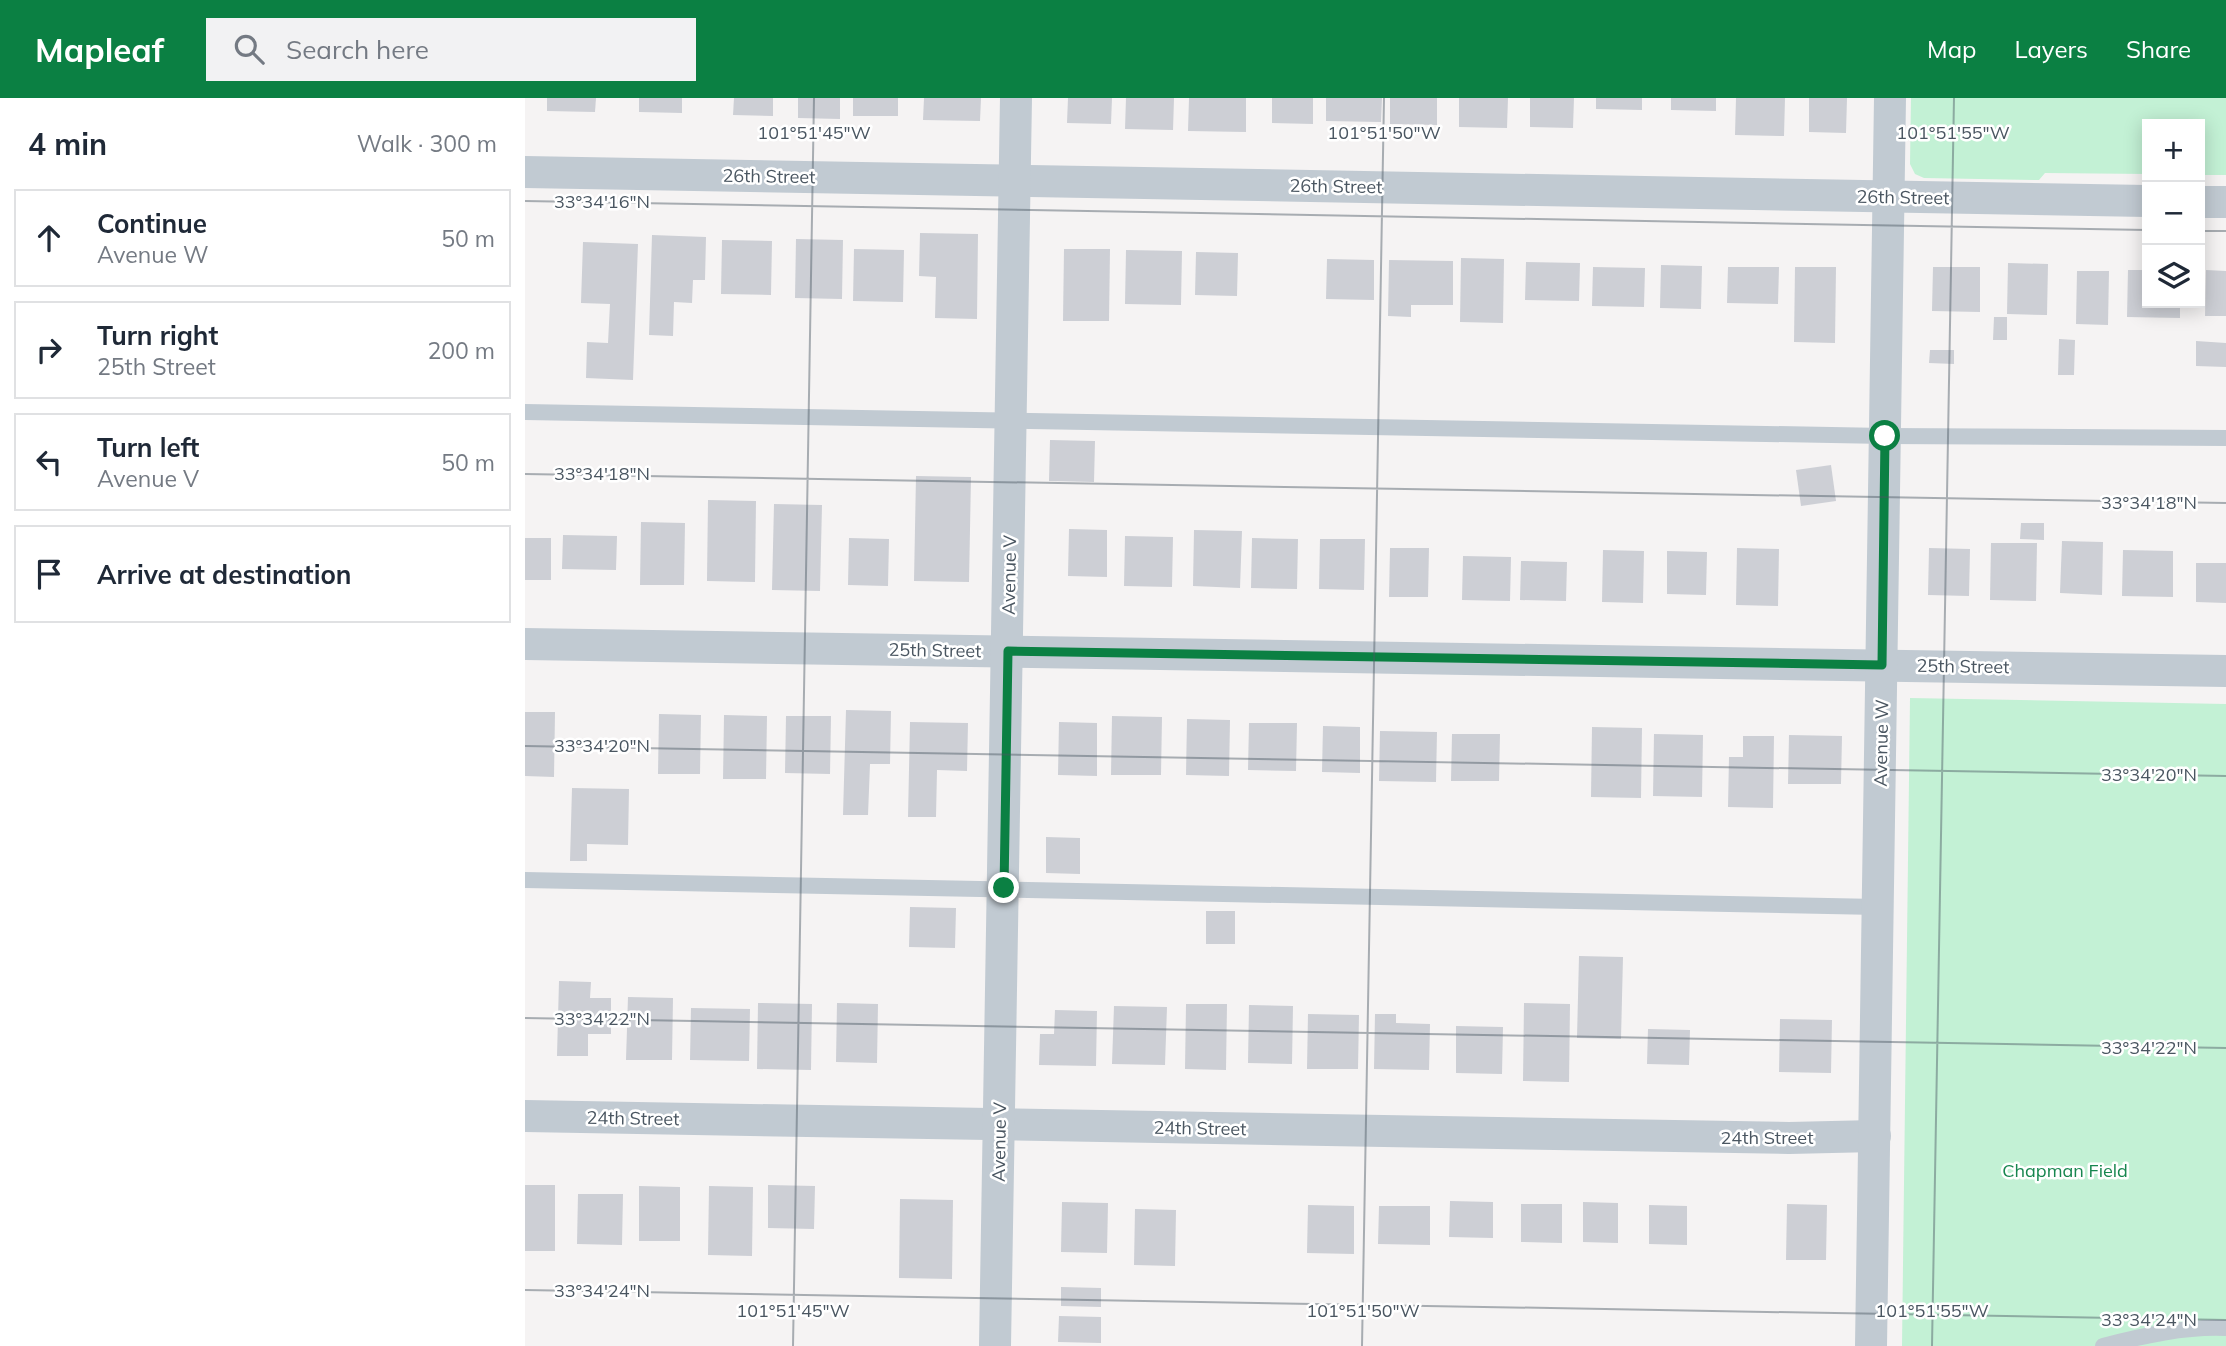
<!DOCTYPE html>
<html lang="en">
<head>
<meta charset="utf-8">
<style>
	body { margin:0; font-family:Mulish,sans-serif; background:#f2f2f3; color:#1f2937 }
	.controls { position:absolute; right:21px; top:21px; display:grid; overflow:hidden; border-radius:0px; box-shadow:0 4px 18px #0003 }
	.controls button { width:63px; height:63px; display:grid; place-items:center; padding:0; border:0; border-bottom:2px solid #e0e1e3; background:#fff; color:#1f2937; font:35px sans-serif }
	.stop { position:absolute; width:21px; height:21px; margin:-16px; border:5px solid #0b8043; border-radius:50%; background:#fff }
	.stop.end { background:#0b8043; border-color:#fff; box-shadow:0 2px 7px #0008 }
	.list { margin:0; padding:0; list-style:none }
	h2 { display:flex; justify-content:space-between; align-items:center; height:91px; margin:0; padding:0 28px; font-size:30px }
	h2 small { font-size:23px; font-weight:400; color:#747a83 }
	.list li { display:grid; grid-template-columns:46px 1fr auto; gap:21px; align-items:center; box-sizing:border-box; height:98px; margin:0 14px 14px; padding:0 14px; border:2px solid #e0e1e3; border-radius:0px }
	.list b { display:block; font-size:26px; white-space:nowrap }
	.list p { margin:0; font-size:23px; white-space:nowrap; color:#747a83 }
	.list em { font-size:23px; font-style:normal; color:#747a83 }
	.icon { flex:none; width:38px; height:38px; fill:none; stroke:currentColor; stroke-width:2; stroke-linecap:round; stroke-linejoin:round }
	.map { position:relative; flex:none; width:1701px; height:1248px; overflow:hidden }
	header { display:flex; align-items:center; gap:42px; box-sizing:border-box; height:98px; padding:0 35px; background:#0b8043; color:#fff }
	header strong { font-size:33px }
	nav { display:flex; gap:38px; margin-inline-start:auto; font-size:24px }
	.search { width:490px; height:63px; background:#f2f2f3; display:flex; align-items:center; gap:18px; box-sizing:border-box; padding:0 24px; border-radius:0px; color:#747a83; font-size:26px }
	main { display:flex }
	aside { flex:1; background:#fff }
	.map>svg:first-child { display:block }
	.green { fill:#c3f1d5 }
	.building { fill:#cdcfd5 }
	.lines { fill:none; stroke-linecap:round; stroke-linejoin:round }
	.lane { stroke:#c1cad2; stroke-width:16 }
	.street { stroke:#c1cad2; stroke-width:32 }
	.route { stroke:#0b8043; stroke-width:9 }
	.ticks { fill:none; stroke:#4a5661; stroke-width:2; stroke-opacity:0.45 }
	.labels { text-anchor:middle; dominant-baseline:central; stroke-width:5; stroke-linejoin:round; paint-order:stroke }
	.street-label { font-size:18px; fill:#4a5661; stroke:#fff }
	.park-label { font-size:18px; fill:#17864f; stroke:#fff }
	.ticks-label { font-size:18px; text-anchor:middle; fill:#4a5661; stroke:#fff; stroke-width:5; stroke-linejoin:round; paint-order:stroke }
</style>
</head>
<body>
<header>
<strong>Mapleaf</strong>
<div class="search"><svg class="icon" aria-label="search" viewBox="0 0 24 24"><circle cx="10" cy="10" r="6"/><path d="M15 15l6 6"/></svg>Search here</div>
<nav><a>Map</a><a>Layers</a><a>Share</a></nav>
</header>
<main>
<aside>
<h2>4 min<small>Walk · 300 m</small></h2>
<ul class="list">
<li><svg class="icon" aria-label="ahead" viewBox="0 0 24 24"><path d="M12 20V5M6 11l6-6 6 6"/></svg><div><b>Continue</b><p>Avenue W</p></div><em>50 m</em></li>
<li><svg class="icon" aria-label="right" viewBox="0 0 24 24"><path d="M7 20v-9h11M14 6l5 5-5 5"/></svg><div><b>Turn right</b><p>25th Street</p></div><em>200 m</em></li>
<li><svg class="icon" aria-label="left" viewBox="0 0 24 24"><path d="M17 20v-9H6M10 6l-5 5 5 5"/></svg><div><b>Turn left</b><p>Avenue V</p></div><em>50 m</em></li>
<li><svg class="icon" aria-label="arrive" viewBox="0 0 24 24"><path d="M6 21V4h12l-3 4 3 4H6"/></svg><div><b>Arrive at destination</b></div></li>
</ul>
</aside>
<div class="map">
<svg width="1701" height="1248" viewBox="0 0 1701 1248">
	<rect width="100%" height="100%" fill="#f5f3f3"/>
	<!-- green -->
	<g class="green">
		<polygon points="1386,0 1701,0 1701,77 1675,77 1675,26 1622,26 1622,76 1520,75 1514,82 1399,80 1390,76 1385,66"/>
		<polygon points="1385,600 1701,606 1701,1248 1377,1248"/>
	</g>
	<!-- building -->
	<g class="building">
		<polygon points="22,0 71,0 70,14 22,13"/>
		<polygon points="114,0 157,0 157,15 114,14"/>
		<polygon points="209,0 248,0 248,18 208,17"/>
		<polygon points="273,0 315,0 315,21 273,20"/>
		<rect x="328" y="0" width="45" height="18"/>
		<polygon points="399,0 456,0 455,23 398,22"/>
		<polygon points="543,0 587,0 586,26 542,25"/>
		<polygon points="601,0 649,0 648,32 600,31"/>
		<polygon points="664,0 721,0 721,34 663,33"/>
		<polygon points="747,0 788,0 788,26 747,25"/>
		<polygon points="801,0 857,0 856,24 801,23"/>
		<polygon points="865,0 912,0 912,27 865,26"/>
		<polygon points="934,0 983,0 982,30 934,29"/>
		<polygon points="1005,0 1049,0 1048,30 1005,29"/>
		<polygon points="1071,0 1117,0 1117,12 1071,11"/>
		<polygon points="1146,0 1191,0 1191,13 1146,12"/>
		<polygon points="1211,0 1260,0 1259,38 1210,37"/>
		<polygon points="1284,0 1322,0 1321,35 1284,34"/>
		<polygon points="395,135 453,136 452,221 410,220 411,179 394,178"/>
		<polygon points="127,137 181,139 180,182 168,182 167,205 149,204 148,238 124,237"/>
		<polygon points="271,141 318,142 317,201 270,200"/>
		<polygon points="197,142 247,143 246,197 196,196"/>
		<polygon points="58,144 113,146 108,282 61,280 62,244 83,245 85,206 56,205"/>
		<polygon points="329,151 379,152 378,204 328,203"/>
		<polygon points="539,151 585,151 584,223 538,223"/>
		<polygon points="601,152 657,153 656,207 600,206"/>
		<polygon points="671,154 713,155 712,198 670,197"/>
		<polygon points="936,160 979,161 978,225 935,224"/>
		<polygon points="802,161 849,162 849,202 801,201"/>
		<polygon points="864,162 928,163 928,207 886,207 886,219 863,218"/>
		<polygon points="1001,164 1055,165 1054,203 1000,202"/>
		<polygon points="1483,165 1523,166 1522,217 1482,216"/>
		<polygon points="1136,167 1177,168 1176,211 1135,210"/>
		<polygon points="1068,169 1120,170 1119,209 1067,208"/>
		<polygon points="1203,169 1254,169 1253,206 1202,205"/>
		<polygon points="1270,169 1311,169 1310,245 1269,244"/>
		<polygon points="1408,169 1455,169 1455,214 1407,213"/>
		<polygon points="1603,172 1622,172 1622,205 1655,205 1655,220 1602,219"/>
		<polygon points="1681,172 1701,173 1701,218 1680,218"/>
		<polygon points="1552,173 1584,173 1583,227 1551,226"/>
		<polygon points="1469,219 1482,219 1482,242 1468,242"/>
		<polygon points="1534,241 1550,242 1549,277 1533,277"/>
		<polygon points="1671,243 1701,245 1701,269 1671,268"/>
		<polygon points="1405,252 1429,252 1429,266 1404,265"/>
		<polygon points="525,342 570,343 569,384 524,383"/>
		<polygon points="1306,367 1311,403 1276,408 1271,372"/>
		<polygon points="391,378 446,379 444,484 389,483"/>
		<polygon points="183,402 231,403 230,484 182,483"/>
		<polygon points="249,406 297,407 295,493 247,492"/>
		<polygon points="116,424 160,425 159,487 115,487"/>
		<polygon points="1496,425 1519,425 1519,442 1495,441"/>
		<polygon points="544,431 582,432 582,479 543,478"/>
		<polygon points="669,432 717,433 715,490 668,488"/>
		<polygon points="38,437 92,438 91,472 37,471"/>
		<polygon points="600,438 648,439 647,489 599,488"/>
		<rect x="0" y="440" width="26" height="42"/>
		<polygon points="324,440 364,441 363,488 323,487"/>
		<polygon points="727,440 773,441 772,491 726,490"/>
		<polygon points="795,441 840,441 839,492 794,491"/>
		<polygon points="1537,443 1578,444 1577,497 1535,495"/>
		<polygon points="1466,445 1512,445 1511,503 1465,502"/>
		<polygon points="865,450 904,450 903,499 864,499"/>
		<polygon points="1212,450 1254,451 1253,508 1211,507"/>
		<polygon points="1404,450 1445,451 1444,498 1403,497"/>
		<polygon points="1078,452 1119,453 1118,505 1077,504"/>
		<polygon points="1598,452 1648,453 1648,499 1597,498"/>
		<polygon points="1142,453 1182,454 1181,497 1142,496"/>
		<polygon points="938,458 986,459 985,503 937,502"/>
		<polygon points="996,463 1042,464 1041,503 995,502"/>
		<polygon points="1671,465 1701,465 1701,505 1671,504"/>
		<polygon points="321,612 366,613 365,666 345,666 343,717 318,717"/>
		<polygon points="0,614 30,614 29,679 0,678"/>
		<polygon points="134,616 176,617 175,676 133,676"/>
		<polygon points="199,617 242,618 241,681 198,681"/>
		<polygon points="261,618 306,618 305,676 260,675"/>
		<polygon points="587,618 637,619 636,677 586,677"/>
		<polygon points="662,621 705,622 704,678 661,677"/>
		<polygon points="385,624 443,625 442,673 412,672 411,719 383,719"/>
		<polygon points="534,624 572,625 572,678 533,677"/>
		<polygon points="724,625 772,625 771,673 723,672"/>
		<polygon points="798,628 835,629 835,675 797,674"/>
		<polygon points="1067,629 1117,630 1116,700 1066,699"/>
		<polygon points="855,633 912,634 911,684 854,683"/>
		<polygon points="927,636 975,636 974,683 926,683"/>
		<polygon points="1129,636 1178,637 1177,699 1128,698"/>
		<polygon points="1264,637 1317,638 1316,686 1263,686"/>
		<polygon points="1218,638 1249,638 1248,710 1203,709 1204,659 1218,659"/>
		<polygon points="47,690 104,691 103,747 62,746 62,763 45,763"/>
		<polygon points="521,739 555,740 555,776 521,775"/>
		<polygon points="385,809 431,810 430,850 384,849"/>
		<rect x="681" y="813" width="29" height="33"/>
		<polygon points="1054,858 1098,859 1096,941 1052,940"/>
		<polygon points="34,883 66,884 65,900 86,900 86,936 63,936 63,958 32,958"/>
		<polygon points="103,899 148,900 147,962 101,962"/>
		<polygon points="233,905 287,906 286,972 232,971"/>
		<polygon points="312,905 353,906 352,965 311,964"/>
		<polygon points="999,905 1045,906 1044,984 998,983"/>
		<polygon points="661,906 702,906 701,972 660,971"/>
		<polygon points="724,907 768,908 767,966 723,965"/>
		<polygon points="589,908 642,909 640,967 587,966"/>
		<polygon points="166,910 225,911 224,963 165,962"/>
		<polygon points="530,912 572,913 571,968 514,967 515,936 529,936"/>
		<polygon points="783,916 834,917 833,971 782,971"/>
		<polygon points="850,916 871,916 871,925 905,926 904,972 849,971"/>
		<polygon points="1255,921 1307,922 1306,975 1254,974"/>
		<polygon points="931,928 978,929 977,976 931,975"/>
		<polygon points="1123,931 1165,932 1164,967 1122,966"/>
		<rect x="0" y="1087" width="30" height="66"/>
		<polygon points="243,1087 290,1088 289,1131 243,1130"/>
		<polygon points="114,1088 155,1089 155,1143 114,1143"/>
		<polygon points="184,1088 228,1089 227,1158 183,1157"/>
		<polygon points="53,1096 98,1096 97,1147 52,1146"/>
		<polygon points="375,1101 428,1102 427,1181 374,1180"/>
		<polygon points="925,1103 968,1104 968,1140 924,1139"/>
		<polygon points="537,1104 583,1105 582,1155 536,1154"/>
		<polygon points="1058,1104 1093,1105 1093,1145 1058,1144"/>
		<polygon points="996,1106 1037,1106 1037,1145 996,1144"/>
		<polygon points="1262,1106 1302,1107 1301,1162 1261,1162"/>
		<polygon points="783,1107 829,1108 829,1156 782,1155"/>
		<polygon points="1124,1107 1162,1108 1162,1147 1124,1146"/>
		<polygon points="854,1108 905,1108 905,1147 853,1146"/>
		<polygon points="610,1111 651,1112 650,1168 609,1167"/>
		<polygon points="536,1189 576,1190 576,1209 536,1208"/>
		<polygon points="534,1218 576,1219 576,1245 533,1244"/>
	</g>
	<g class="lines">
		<!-- lane -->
		<g class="lane">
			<polyline points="0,314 1360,338 1701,340"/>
			<polyline points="0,782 1353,809"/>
			<path d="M 1578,1248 C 1617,1238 1661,1228 1701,1230"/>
		</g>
		<!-- street -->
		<g class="street">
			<polyline points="0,74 1622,103"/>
			<polyline points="1675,104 1701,104"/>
			<polyline points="0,546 1701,573"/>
			<polyline points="0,1018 1264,1040 1350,1038"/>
			<polyline points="470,1248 491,0"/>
			<polyline points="1346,1248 1365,0"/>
		</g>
	</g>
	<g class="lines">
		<!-- route -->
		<polyline class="route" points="479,790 483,553 1357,567 1360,338"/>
	</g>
	<!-- ticks -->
	<path class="ticks" d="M 0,103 L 1622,132M 1675,133 L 1701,133M 0,376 L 1701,405M 0,648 L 1701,678M 0,920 L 1701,950M 0,1192 L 1701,1222M 268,1248 L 289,0M 837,1248 L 859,0M 1407,1248 L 1429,0"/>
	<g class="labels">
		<!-- street labels -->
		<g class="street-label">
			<text transform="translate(244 78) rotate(1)">26th Street</text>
			<text transform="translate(811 88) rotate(1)">26th Street</text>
			<text transform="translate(1378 99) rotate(1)">26th Street</text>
			<text transform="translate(484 477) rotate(-89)">Avenue V</text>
			<text transform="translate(410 552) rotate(1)">25th Street</text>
			<text transform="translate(1438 568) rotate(1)">25th Street</text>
			<text transform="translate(1356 645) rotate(-89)">Avenue W</text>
			<text transform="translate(108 1020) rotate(1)">24th Street</text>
			<text transform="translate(675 1030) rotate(1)">24th Street</text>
			<text x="1242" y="1039">24th Street</text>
			<text transform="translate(474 1044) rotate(-89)">Avenue V</text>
		</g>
		<!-- park labels -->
		<g class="park-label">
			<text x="1540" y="1072">Chapman Field</text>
		</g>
	</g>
	<g class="ticks-label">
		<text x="289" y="41">101°51'45"W</text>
		<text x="859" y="41">101°51'50"W</text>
		<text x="1428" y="41">101°51'55"W</text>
		<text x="77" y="110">33°34'16"N</text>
		<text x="77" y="382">33°34'18"N</text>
		<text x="1624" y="411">33°34'18"N</text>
		<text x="77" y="654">33°34'20"N</text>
		<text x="1624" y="683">33°34'20"N</text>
		<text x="77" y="927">33°34'22"N</text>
		<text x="1624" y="956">33°34'22"N</text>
		<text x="77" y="1199">33°34'24"N</text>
		<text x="268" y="1219">101°51'45"W</text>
		<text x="838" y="1219">101°51'50"W</text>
		<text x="1407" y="1219">101°51'55"W</text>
		<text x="1624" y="1228">33°34'24"N</text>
	</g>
</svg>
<div class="controls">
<button>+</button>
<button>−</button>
<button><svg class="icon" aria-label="layers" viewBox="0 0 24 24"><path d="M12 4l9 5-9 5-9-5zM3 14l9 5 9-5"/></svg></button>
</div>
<div class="stop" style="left:1360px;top:338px"></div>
<div class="stop end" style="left:479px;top:790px"></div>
</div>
</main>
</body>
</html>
